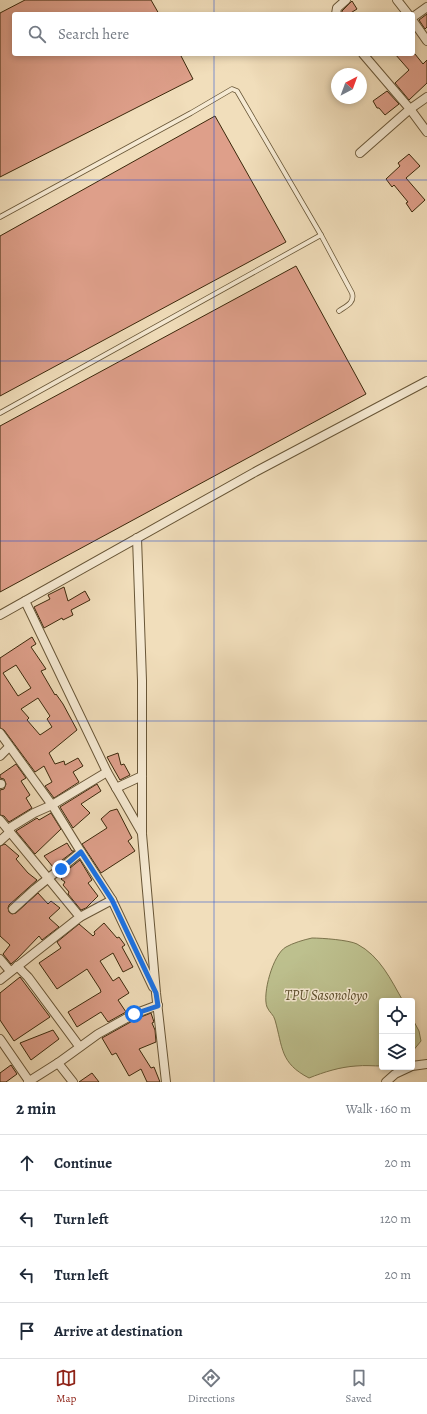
<!DOCTYPE html>
<html lang="en">
<head>
<meta charset="utf-8">
<style>
	body { margin:0; font-family:Alegreya,serif; background:#f6f6f7; color:#1f2937 }
	.controls { position:absolute; right:12px; bottom:12px; display:grid; overflow:hidden; border-radius:4px; box-shadow:0 2px 6px #0003 }
	.controls button { width:36px; height:36px; display:grid; place-items:center; padding:0; border:0; border-bottom:1px solid #e0e1e3; background:#fff; color:#1f2937; font:20px sans-serif }
	.compass { position:absolute; left:331px; top:68px; width:36px; height:36px; border-radius:50%; background:#fff; box-shadow:0 2px 6px #0003; rotate:41deg }
	.stop { position:absolute; width:12px; height:12px; margin:-9px; border:3px solid #1a73e8; border-radius:50%; background:#fff }
	.stop.end { background:#1a73e8; border-color:#fff; box-shadow:0 1px 4px #0008 }
	.list { margin:0; padding:0; list-style:none }
	h2 { display:flex; justify-content:space-between; align-items:center; height:52px; margin:0; padding:0 16px; font-size:17px }
	h2 small { font-size:13px; font-weight:400; color:#747a83 }
	.list li { display:grid; grid-template-columns:26px 1fr auto; gap:12px; align-items:center; box-sizing:border-box; height:56px; padding:0 16px; border-top:1px solid #e0e1e3 }
	.list b { display:block; font-size:15px; white-space:nowrap }
	.list em { font-size:13px; font-style:normal; color:#747a83 }
	.icon { flex:none; width:22px; height:22px; fill:none; stroke:currentColor; stroke-width:2; stroke-linecap:round; stroke-linejoin:round }
	.map { position:relative; flex:none; width:427px; height:1082px; overflow:hidden }
	.search { position:absolute; background:#fff; box-shadow:0 2px 6px #0003; left:12px; right:12px; top:12px; height:44px; display:flex; align-items:center; gap:10px; box-sizing:border-box; padding:0 14px; border-radius:4px; color:#747a83; font-size:15px }
	.sheet { height:276px; background:#fff }
	nav { display:flex; justify-content:space-around; align-items:center; box-sizing:border-box; height:56px; border-top:1px solid #e0e1e3; background:#fff; font-size:11px; color:#747a83 }
	nav a { display:grid; justify-items:center; gap:2px }
	nav .on { color:#8f2418 }
	.map>svg:first-child { display:block }
	.green { fill:#bdc08e; stroke:#7c744c }
	.building { fill:#de9f8a; stroke:#3b280b; fill-rule:evenodd }
	.lines { fill:none; stroke-linecap:round; stroke-linejoin:round }
	.service-casing { stroke:#685637; stroke-width:5.5 }
	.minor-casing { stroke:#685637; stroke-width:10 }
	.service { stroke:#f6ead3; stroke-width:4 }
	.minor { stroke:#f6ead3; stroke-width:8 }
	.route { stroke:#1a73e8; stroke-width:5 }
	.grid { fill:none; stroke:#1d4ed8; stroke-width:1; stroke-opacity:0.55 }
	.labels { text-anchor:middle; dominant-baseline:central; stroke-width:3; stroke-linejoin:round; paint-order:stroke }
	.park-label { font-size:14px; font-style:italic; fill:#5c4e2c; stroke:#f6ead3 }
</style>
</head>
<body>
<div class="map">
<svg width="427" height="1082" viewBox="0 0 427 1082">
	<rect width="100%" height="100%" fill="#f1debb"/>
	<filter id="stains"><feTurbulence type="fractalNoise" baseFrequency=".005" numOctaves="4"/><feColorMatrix values="0 0 0 0 .2 0 0 0 0 .09 0 0 0 0 .02 0 0 0 .5 -.17"/></filter>
	<radialGradient id="worn" r=".72"><stop offset=".6" stop-color="#630" stop-opacity="0"/><stop offset="1" stop-color="#630" stop-opacity=".3"/></radialGradient>
	<!-- green -->
	<g class="green">
		<path d="M 312,938 C 322,938 349,940 357,944 C 380,956 391,980 403,1001 L 382,1001 L 382,1066 C 373,1066 365,1065 356,1066 C 340,1067 324,1072 309,1078 C 280,1063 283,1048 275,1020 C 274,1015 269,1012 267,1007 C 262,994 273,954 286,947 C 293,943 303,940 312,938 Z"/>
		<polygon points="412,1018 419,1031 421,1041 412,1052"/>
	</g>
	<!-- building -->
	<g class="building">
		<polygon points="25,0 151,0 159,14 14,14 14,54 180,54 193,79 0,177 0,13"/>
		<polygon points="352,1 357,9 349,14 342,14 342,11"/>
		<polygon points="427,14 427,27 425,29 419,20"/>
		<polygon points="395,54 415,54 423,64 427,60 427,83 409,100 395,83 409,70"/>
		<polygon points="387,91 399,104 385,115 379,108 377,108 373,101"/>
		<polygon points="215,116 286,242 0,396 0,236"/>
		<polygon points="409,154 420,166 406,178 425,200 412,212 406,203 408,202 394,185 392,187 386,179 400,166 398,163"/>
		<polygon points="296,266 366,394 0,592 0,426"/>
		<polygon points="64,587 68,601 85,591 90,600 71,610 73,615 63,620 62,618 44,628 34,607 50,599 48,595"/>
		<path d="M 32,637 L 36,644 L 31,647 L 46,669 L 41,671 L 55,695 L 56,694 L 63,704 L 77,730 L 49,753 L 55,764 L 64,761 L 65,765 L 78,758 L 83,766 L 73,772 L 79,782 L 54,798 L 45,786 L 52,782 L 44,766 L 35,772 L 4,730 L 0,728 L 0,658 ZM 16,665 L 31,688 L 18,696 L 3,673 ZM 38,698 L 50,716 L 47,719 L 52,727 L 40,735 L 27,720 L 29,718 L 21,709 Z"/>
		<polygon points="118,753 121,765 124,764 130,775 120,780 107,757"/>
		<polygon points="16,764 26,778 21,781 30,795 26,798 32,808 9,822 4,816 0,815 0,790 4,789 6,784 4,779 0,778 0,775"/>
		<polygon points="97,784 101,791 81,804 90,813 73,828 60,807"/>
		<polygon points="117,809 132,838 128,841 135,851 101,873 82,844 107,828 101,819 110,811"/>
		<polygon points="51,813 61,829 35,854 16,831 37,818 39,820"/>
		<polygon points="67,843 72,851 74,851 53,867 44,856"/>
		<polygon points="5,844 19,856 16,859 28,873 37,880 9,905 8,908 9,912 12,914 16,913 38,893 48,904 51,901 60,908 49,918 59,927 42,940 39,936 17,959 11,964 3,954 10,945 0,936 0,846"/>
		<polygon points="80,860 92,880 88,883 98,896 86,908 81,910 68,894 69,892 63,885 65,882 61,879 62,878 60,876"/>
		<polygon points="104,923 117,938 119,937 125,945 122,947 133,967 123,972 113,953 100,961 113,981 119,977 129,993 118,1000 126,1012 108,1022 101,1012 77,1027 68,1012 101,992 100,989 87,969 57,989 39,963 61,948 57,942 79,924 93,936 95,934 94,932"/>
		<polygon points="20,977 50,1017 14,1041 0,1020 0,993"/>
		<polygon points="151,1013 154,1022 152,1023 155,1030 156,1042 139,1049 151,1068 154,1067 160,1082 147,1082 141,1069 129,1076 116,1053 112,1055 102,1038 136,1019"/>
		<polygon points="53,1030 59,1039 31,1060 20,1043"/>
		<polygon points="11,1065 17,1074 6,1082 0,1082 0,1073"/>
		<polygon points="92,1073 99,1082 79,1082"/>
	</g>
	<g class="lines">
		<!-- service casing -->
		<g class="service-casing">
			<g id="service">
				<path d="M 0,217 L 191,113 L 232,89 L 237,91 L 321,235 L 352,293 C 355,303 346,306 339,311"/>
				<polyline points="0,413 321,235"/>
			</g>
		</g>
		<!-- minor casing -->
		<g class="minor-casing">
			<g id="minor">
				<polyline points="397,0 408,14"/>
				<polyline points="336,14 337,8 346,0"/>
				<polyline points="413,17 427,7"/>
				<polyline points="413,21 427,41"/>
				<polyline points="363,54 410,109 427,132"/>
				<polyline points="360,153 410,109 427,97"/>
				<polyline points="137,538 142,681 142,834 156,993 166,1082"/>
				<polyline points="25,601 107,772 142,833"/>
				<polyline points="0,615 255,472 427,381"/>
				<polyline points="0,733 52,805 81,852 35,889 13,909"/>
				<polyline points="0,756 9,747"/>
				<polyline points="0,784 1,784"/>
				<polyline points="116,788 142,776"/>
				<polyline points="0,820 80,917 0,980"/>
				<polyline points="8,829 34,813 52,805 107,772"/>
				<polyline points="0,841 10,832"/>
				<polyline points="81,852 112,900 153,987"/>
				<polyline points="80,917 112,900"/>
				<polyline points="0,959 10,971"/>
				<polyline points="17,966 28,977 79,1046"/>
				<polyline points="0,1039 29,1081"/>
				<polyline points="58,1063 73,1082"/>
				<polyline points="412,1066 427,1064"/>
				<polyline points="28,1082 58,1063 98,1034 134,1014 158,1005"/>
				<polyline points="386,1082 395,1074 410,1067"/>
			</g>
		</g>
		<!-- service -->
		<use href="#service" class="service"/>
		<!-- minor -->
		<use href="#minor" class="minor"/>
	</g>
	<g class="lines">
		<!-- route -->
		<polyline class="route" points="61,869 81,852 112,900 156,993 158,1006 134,1014"/>
	</g>
	<!-- grid -->
	<path class="grid" d="M 214,0 L 214,14M 214,54 L 214,1082M 0,180 L 427,180M 0,361 L 427,361M 0,541 L 427,541M 0,721 L 427,721M 0,902 L 427,902"/>
	<g class="labels">
		<!-- park labels -->
		<g class="park-label">
			<text x="326" y="995">TPU Sasonoloyo</text>
		</g>
	</g>
	<rect width="100%" height="100%" filter="url(#stains)"/>
	<rect width="100%" height="100%" fill="url(#worn)"/>
</svg>
<div class="controls">
<button><svg class="icon" aria-label="locate" viewBox="0 0 24 24"><circle cx="12" cy="12" r="6"/><path d="M12 2v4M12 18v4M2 12h4M18 12h4"/></svg></button>
<button><svg class="icon" aria-label="layers" viewBox="0 0 24 24"><path d="M12 4l9 5-9 5-9-5zM3 14l9 5 9-5"/></svg></button>
</div>
<svg class="compass" viewBox="-18 -18 36 36"><path d="M0-13l5 13h-10z" fill="#e53935"/><path d="M0 13l5-13h-10z" fill="#747a83"/></svg>
<div class="stop" style="left:134px;top:1014px"></div>
<div class="stop end" style="left:61px;top:869px"></div>
<div class="search"><svg class="icon" aria-label="search" viewBox="0 0 24 24"><circle cx="10" cy="10" r="6"/><path d="M15 15l6 6"/></svg>Search here</div>
</div>
<section class="sheet">
<h2>2 min<small>Walk · 160 m</small></h2>
<ul class="list">
<li><svg class="icon" aria-label="ahead" viewBox="0 0 24 24"><path d="M12 20V5M6 11l6-6 6 6"/></svg><div><b>Continue</b></div><em>20 m</em></li>
<li><svg class="icon" aria-label="left" viewBox="0 0 24 24"><path d="M17 20v-9H6M10 6l-5 5 5 5"/></svg><div><b>Turn left</b></div><em>120 m</em></li>
<li><svg class="icon" aria-label="left" viewBox="0 0 24 24"><path d="M17 20v-9H6M10 6l-5 5 5 5"/></svg><div><b>Turn left</b></div><em>20 m</em></li>
<li><svg class="icon" aria-label="arrive" viewBox="0 0 24 24"><path d="M6 21V4h12l-3 4 3 4H6"/></svg><div><b>Arrive at destination</b></div></li>
</ul>
</section>
<nav>
<a class="on"><svg class="icon" aria-label="map" viewBox="0 0 24 24"><path d="M3 6l6-2 6 2 6-2v14l-6 2-6-2-6 2zM9 4v14M15 6v14"/></svg>Map</a>
<a><svg class="icon" aria-label="directions" viewBox="0 0 24 24"><path d="M12 3l9 9-9 9-9-9zM9 14v-3h6M13 9l2 2-2 2"/></svg>Directions</a>
<a><svg class="icon" aria-label="saved" viewBox="0 0 24 24"><path d="M7 4h10v16l-5-4-5 4z"/></svg>Saved</a>
</nav>
</body>
</html>
